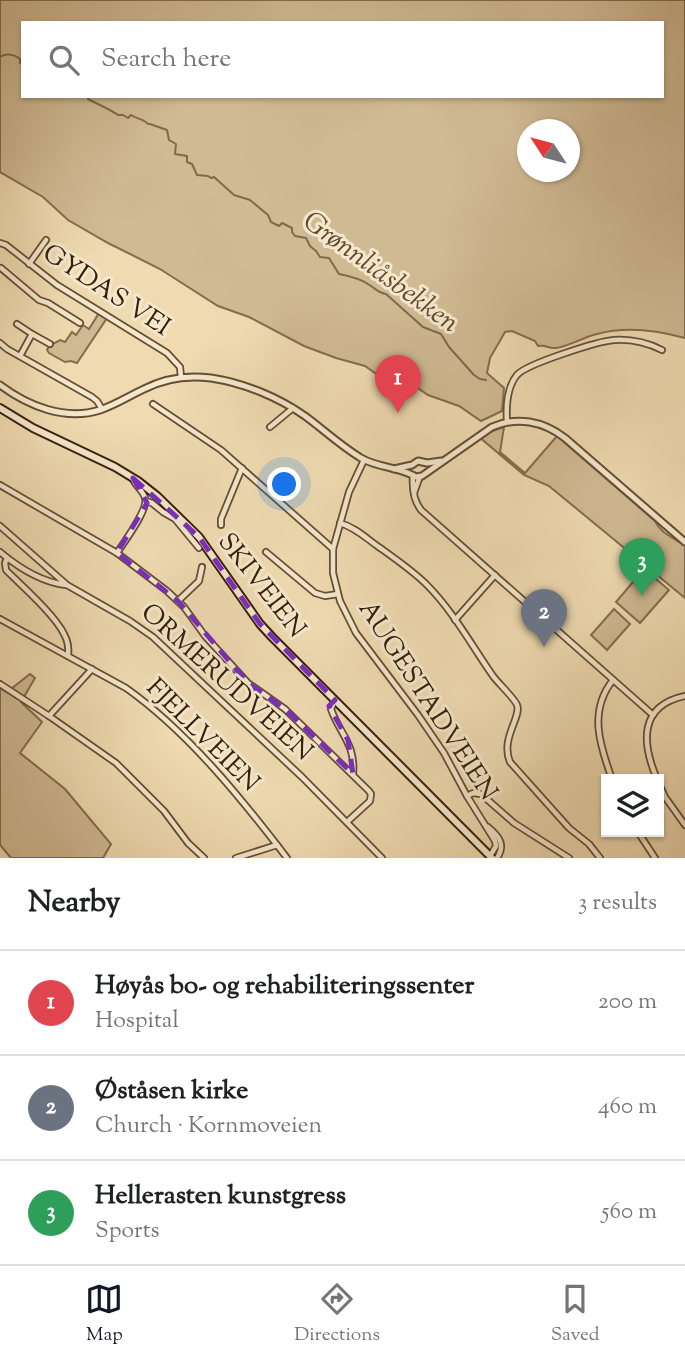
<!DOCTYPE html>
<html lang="en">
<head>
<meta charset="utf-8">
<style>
	body { margin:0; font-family:"Sorts Mill Goudy",serif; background:#f2f2f2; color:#202124 }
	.controls { position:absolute; right:21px; bottom:21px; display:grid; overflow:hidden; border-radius:0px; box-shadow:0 2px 5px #0004 }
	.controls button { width:63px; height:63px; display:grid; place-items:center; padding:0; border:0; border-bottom:2px solid #e0e0e0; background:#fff; color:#202124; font:35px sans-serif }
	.compass { position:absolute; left:517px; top:119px; width:63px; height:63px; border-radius:50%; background:#fff; box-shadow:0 2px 5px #0004; rotate:306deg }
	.you { position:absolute; left:285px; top:485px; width:24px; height:24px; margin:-18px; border:5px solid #fff; border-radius:50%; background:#1a73e8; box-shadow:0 0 0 10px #1a73e833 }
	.badge { display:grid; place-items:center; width:46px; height:46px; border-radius:50%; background:#111827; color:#fff; font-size:23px; font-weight:700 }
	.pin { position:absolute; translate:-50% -58px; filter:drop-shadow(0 2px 4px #0008) }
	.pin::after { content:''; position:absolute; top:37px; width:24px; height:21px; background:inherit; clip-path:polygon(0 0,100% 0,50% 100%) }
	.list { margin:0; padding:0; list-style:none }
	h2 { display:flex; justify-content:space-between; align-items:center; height:91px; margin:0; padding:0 28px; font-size:30px }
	h2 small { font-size:23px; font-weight:400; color:#757577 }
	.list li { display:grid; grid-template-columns:46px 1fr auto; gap:21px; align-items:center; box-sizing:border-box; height:105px; padding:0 28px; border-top:2px solid #e0e0e0 }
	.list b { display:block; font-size:26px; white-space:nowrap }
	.list p { margin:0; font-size:23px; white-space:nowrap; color:#757577 }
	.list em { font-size:23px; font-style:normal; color:#757577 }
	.icon { flex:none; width:38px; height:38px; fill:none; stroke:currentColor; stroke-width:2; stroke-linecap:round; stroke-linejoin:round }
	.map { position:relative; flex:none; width:685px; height:858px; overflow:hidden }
	.search { position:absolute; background:#fff; box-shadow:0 2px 5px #0004; left:21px; right:21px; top:21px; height:77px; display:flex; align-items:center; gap:18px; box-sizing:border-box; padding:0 24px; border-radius:0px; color:#757577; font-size:26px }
	.sheet { height:406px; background:#fff }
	nav { display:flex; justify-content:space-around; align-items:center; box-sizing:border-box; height:98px; border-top:2px solid #e0e0e0; background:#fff; font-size:19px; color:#757577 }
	nav a { display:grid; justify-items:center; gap:4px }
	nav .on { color:#111827 }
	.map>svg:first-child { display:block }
	.green { fill:#d0ba94; stroke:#836d4e; stroke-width:2; fill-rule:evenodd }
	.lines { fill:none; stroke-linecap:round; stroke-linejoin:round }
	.stream { stroke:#7f6a4c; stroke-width:2 }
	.minor-casing { stroke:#644e33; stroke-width:8 }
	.tertiary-casing { stroke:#644e33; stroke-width:9 }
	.secondary-casing { stroke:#362009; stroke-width:10 }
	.minor { stroke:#f5e7cc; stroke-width:4.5 }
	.tertiary { stroke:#f5e7cc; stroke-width:5 }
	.secondary { stroke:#f5e7cc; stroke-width:6 }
	.marked { fill:none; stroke:#7b2cbf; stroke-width:5; stroke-dasharray:14 9; stroke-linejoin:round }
	.labels { text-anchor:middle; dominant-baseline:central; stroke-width:6; stroke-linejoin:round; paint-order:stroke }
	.street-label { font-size:26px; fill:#362009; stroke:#f5e7cc }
	.water-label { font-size:28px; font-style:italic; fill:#614b30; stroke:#f5e7cc }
</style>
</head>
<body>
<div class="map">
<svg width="685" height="858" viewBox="0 0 685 858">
	<rect width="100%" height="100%" fill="#efdab1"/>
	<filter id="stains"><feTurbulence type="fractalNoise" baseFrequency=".00286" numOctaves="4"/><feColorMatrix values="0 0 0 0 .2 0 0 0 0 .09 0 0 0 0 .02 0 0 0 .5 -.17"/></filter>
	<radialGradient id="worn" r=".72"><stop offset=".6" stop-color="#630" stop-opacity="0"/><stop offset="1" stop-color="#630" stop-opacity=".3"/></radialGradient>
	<!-- green -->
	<g class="green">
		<path d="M 0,0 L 685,0 L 685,338 C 656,330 626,326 597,334 C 586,336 563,349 554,348 C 548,348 546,345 538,346 L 535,341 L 512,331 L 505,332 L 490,358 L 487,373 L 504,388 L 502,411 L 481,421 L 459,406 L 428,395 L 402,377 L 379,376 L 365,366 L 336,358 L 304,346 L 249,317 L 218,306 L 160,269 L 108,243 L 68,220 L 43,197 L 0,172 ZM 23,23 L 662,23 L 662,96 L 23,96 ZM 528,130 L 570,130 L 570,172 L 528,172 Z"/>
		<polygon points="99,313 107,318 77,363 71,361 65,362 49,353 47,350 49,346 60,340 65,342 72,332 76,335 83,325 89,329"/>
		<path d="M 504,427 L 500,452 L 525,473 L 557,436 L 655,521 C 661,534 675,538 685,546 L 685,598 L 549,486 L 524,475 L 478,436 Z"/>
		<polygon points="644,569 669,590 640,623 616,602"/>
		<polygon points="614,609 630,624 607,650 591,635"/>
		<polygon points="30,674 35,678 21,702 42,722 20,753 65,789 111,844 103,858 11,858 0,845 0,688 7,692"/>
	</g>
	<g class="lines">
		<!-- stream -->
		<g class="stream">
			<path d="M 0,57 C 6,53 14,54 20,59 L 20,63 L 23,64"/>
			<path d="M 88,96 L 88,99 C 99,105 108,108 118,115 L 123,115 L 128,118 L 131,115 C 137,119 144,119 148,124 L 150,124 L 167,130 L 169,140 L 176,144 L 175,154 L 187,156 L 187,162 L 192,164 L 197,175 L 208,176 L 211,178 L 214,177 L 234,195 L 250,200 L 268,215 L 271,222 L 279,226 L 282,223 L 292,228 L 292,232 L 295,236 L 306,238 L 310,246 L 316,251 L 320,257 L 329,258 L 339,274 C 350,276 362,279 371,286 C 377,290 379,293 386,294 L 423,327 L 441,334 L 449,347 L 474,375 L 480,379 L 486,380"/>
		</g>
		<!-- minor casing -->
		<g class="minor-casing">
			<g id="minor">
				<polyline points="0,243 6,245 57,285 167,353 180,367 181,377"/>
				<polyline points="29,264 46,240"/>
				<polyline points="1,268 39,300 48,303 80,323"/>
				<polyline points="17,324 32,334 20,356"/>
				<polyline points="32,334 50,344"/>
				<polyline points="0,343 7,349 92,397 97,401 102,409"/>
				<polyline points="153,404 221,450 333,549"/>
				<path d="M 507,422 C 506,407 507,387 517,375 C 526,364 599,341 614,340 C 631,339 648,343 662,350"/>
				<polyline points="270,427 293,408"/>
				<polyline points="364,460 349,492 333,549 333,573 340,601 356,633 418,715 444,753 467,796 495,841 496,846 490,856"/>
				<path d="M 413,475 C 412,488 413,500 421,510 L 653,715"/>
				<polyline points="0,485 117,553 167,591 184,607 205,636 248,683 285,709 369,791 371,794 370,801 347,822"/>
				<polyline points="414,493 420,476"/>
				<polyline points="146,501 152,503 163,512 175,519 199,548"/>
				<path d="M 340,523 C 354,527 365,537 376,545 C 394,558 412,570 427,585 C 453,611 472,646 493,676 C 499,684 515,699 517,705 C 522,716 500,739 510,762 L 569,828 L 589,844 L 600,858"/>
				<polyline points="221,525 221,519 242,468"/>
				<polyline points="0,526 67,585 130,621 153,637 302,777 382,858"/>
				<path d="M 0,552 C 19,568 41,582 66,585"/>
				<polyline points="266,552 315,593 325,596 338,594"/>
				<path d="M 117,553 C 124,542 149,509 145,498 C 143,490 135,486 133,479"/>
				<path d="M 7,558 L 5,563 L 6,570 C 22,586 55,615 64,634 C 68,641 69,648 68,656"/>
				<polyline points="178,601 199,581 202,567"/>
				<path d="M 0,619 L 126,688 C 188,732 241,798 287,858"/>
				<polyline points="455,620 495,575"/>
				<polyline points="0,684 49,716 116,763 164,811 188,843 204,858"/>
				<path d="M 335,700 L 331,709 C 339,733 356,744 353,774"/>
				<polyline points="49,716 92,669"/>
				<path d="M 612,779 C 600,746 588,711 613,680"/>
				<path d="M 657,779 C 642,744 638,706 685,696"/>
				<polyline points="659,784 665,797 685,825"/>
				<polyline points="467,796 473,793 481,794 514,823 569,858"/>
				<path d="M 488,827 C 499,836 506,845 497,858"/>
				<polyline points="638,832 655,858"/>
				<polyline points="236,858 277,845"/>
			</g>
		</g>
		<!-- tertiary casing -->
		<g class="tertiary-casing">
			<g id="tertiary">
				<path d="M 0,385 C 28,406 65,421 100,410 C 115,405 129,396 144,389 C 165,378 188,375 211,378 C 244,383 278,397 305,416 C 324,430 341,446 361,458 C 378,468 400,467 416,477 L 422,476 L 492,427 C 517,416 543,421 565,438 L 685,542"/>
				<polyline points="394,469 412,465 418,461 427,463 441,461"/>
			</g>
		</g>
		<!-- secondary casing -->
		<g class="secondary-casing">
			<polyline id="secondary" points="0,408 33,428 115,467 138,481 157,496 199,537 260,624 272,637 492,858"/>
		</g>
		<!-- minor -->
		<use href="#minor" class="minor"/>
		<!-- tertiary -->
		<use href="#tertiary" class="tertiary"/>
		<!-- secondary -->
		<use href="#secondary" class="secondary"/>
	</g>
	<!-- marked area -->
	<path class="marked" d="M 133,478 L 199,537 L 260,624 L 335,700 L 329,706 L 348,740 L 353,774 L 285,709 L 248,683 L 178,601 L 117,553 L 147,503 Z"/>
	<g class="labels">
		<!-- street labels -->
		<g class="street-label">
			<text transform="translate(106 291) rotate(33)">GYDAS VEI</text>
			<text transform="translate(261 586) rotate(52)">SKIVEIEN</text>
			<text transform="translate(226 683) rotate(42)">ORMERUDVEIEN</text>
			<text transform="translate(427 701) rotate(57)">AUGESTADVEIEN</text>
			<text transform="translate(202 736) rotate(45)">FJELLVEIEN</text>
		</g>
		<!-- water labels -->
		<g class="water-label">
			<text transform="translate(380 273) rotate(36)">Grønnliåsbekken</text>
		</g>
	</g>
	<rect width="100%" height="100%" filter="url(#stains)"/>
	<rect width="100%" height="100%" fill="url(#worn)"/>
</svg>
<div class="controls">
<button><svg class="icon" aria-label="layers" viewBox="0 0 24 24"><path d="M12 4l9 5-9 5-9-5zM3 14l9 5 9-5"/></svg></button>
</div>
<svg class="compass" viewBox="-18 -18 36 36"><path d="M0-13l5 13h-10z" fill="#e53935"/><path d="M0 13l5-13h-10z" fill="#757577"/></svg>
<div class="you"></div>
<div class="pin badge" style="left:398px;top:413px;background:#e0444e">1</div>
<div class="pin badge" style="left:544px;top:647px;background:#6b7280">2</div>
<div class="pin badge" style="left:642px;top:596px;background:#2e9e5b">3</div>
<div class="search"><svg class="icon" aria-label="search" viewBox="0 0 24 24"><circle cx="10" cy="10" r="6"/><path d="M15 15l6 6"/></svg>Search here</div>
</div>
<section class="sheet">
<h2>Nearby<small>3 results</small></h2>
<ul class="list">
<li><span class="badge" style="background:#e0444e">1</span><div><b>Høyås bo- og rehabiliteringssenter</b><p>Hospital</p></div><em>200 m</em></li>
<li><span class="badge" style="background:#6b7280">2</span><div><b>Øståsen kirke</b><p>Church · Kornmoveien</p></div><em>460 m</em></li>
<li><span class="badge" style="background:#2e9e5b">3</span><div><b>Hellerasten kunstgress</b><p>Sports</p></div><em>560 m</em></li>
</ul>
</section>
<nav>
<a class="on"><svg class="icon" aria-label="map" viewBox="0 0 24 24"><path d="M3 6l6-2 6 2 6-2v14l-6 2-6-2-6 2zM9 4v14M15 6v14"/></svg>Map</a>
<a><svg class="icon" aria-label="directions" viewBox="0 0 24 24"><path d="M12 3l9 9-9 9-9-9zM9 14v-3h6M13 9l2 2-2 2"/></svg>Directions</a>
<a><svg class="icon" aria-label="saved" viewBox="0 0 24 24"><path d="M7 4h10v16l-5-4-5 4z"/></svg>Saved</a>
</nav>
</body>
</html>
